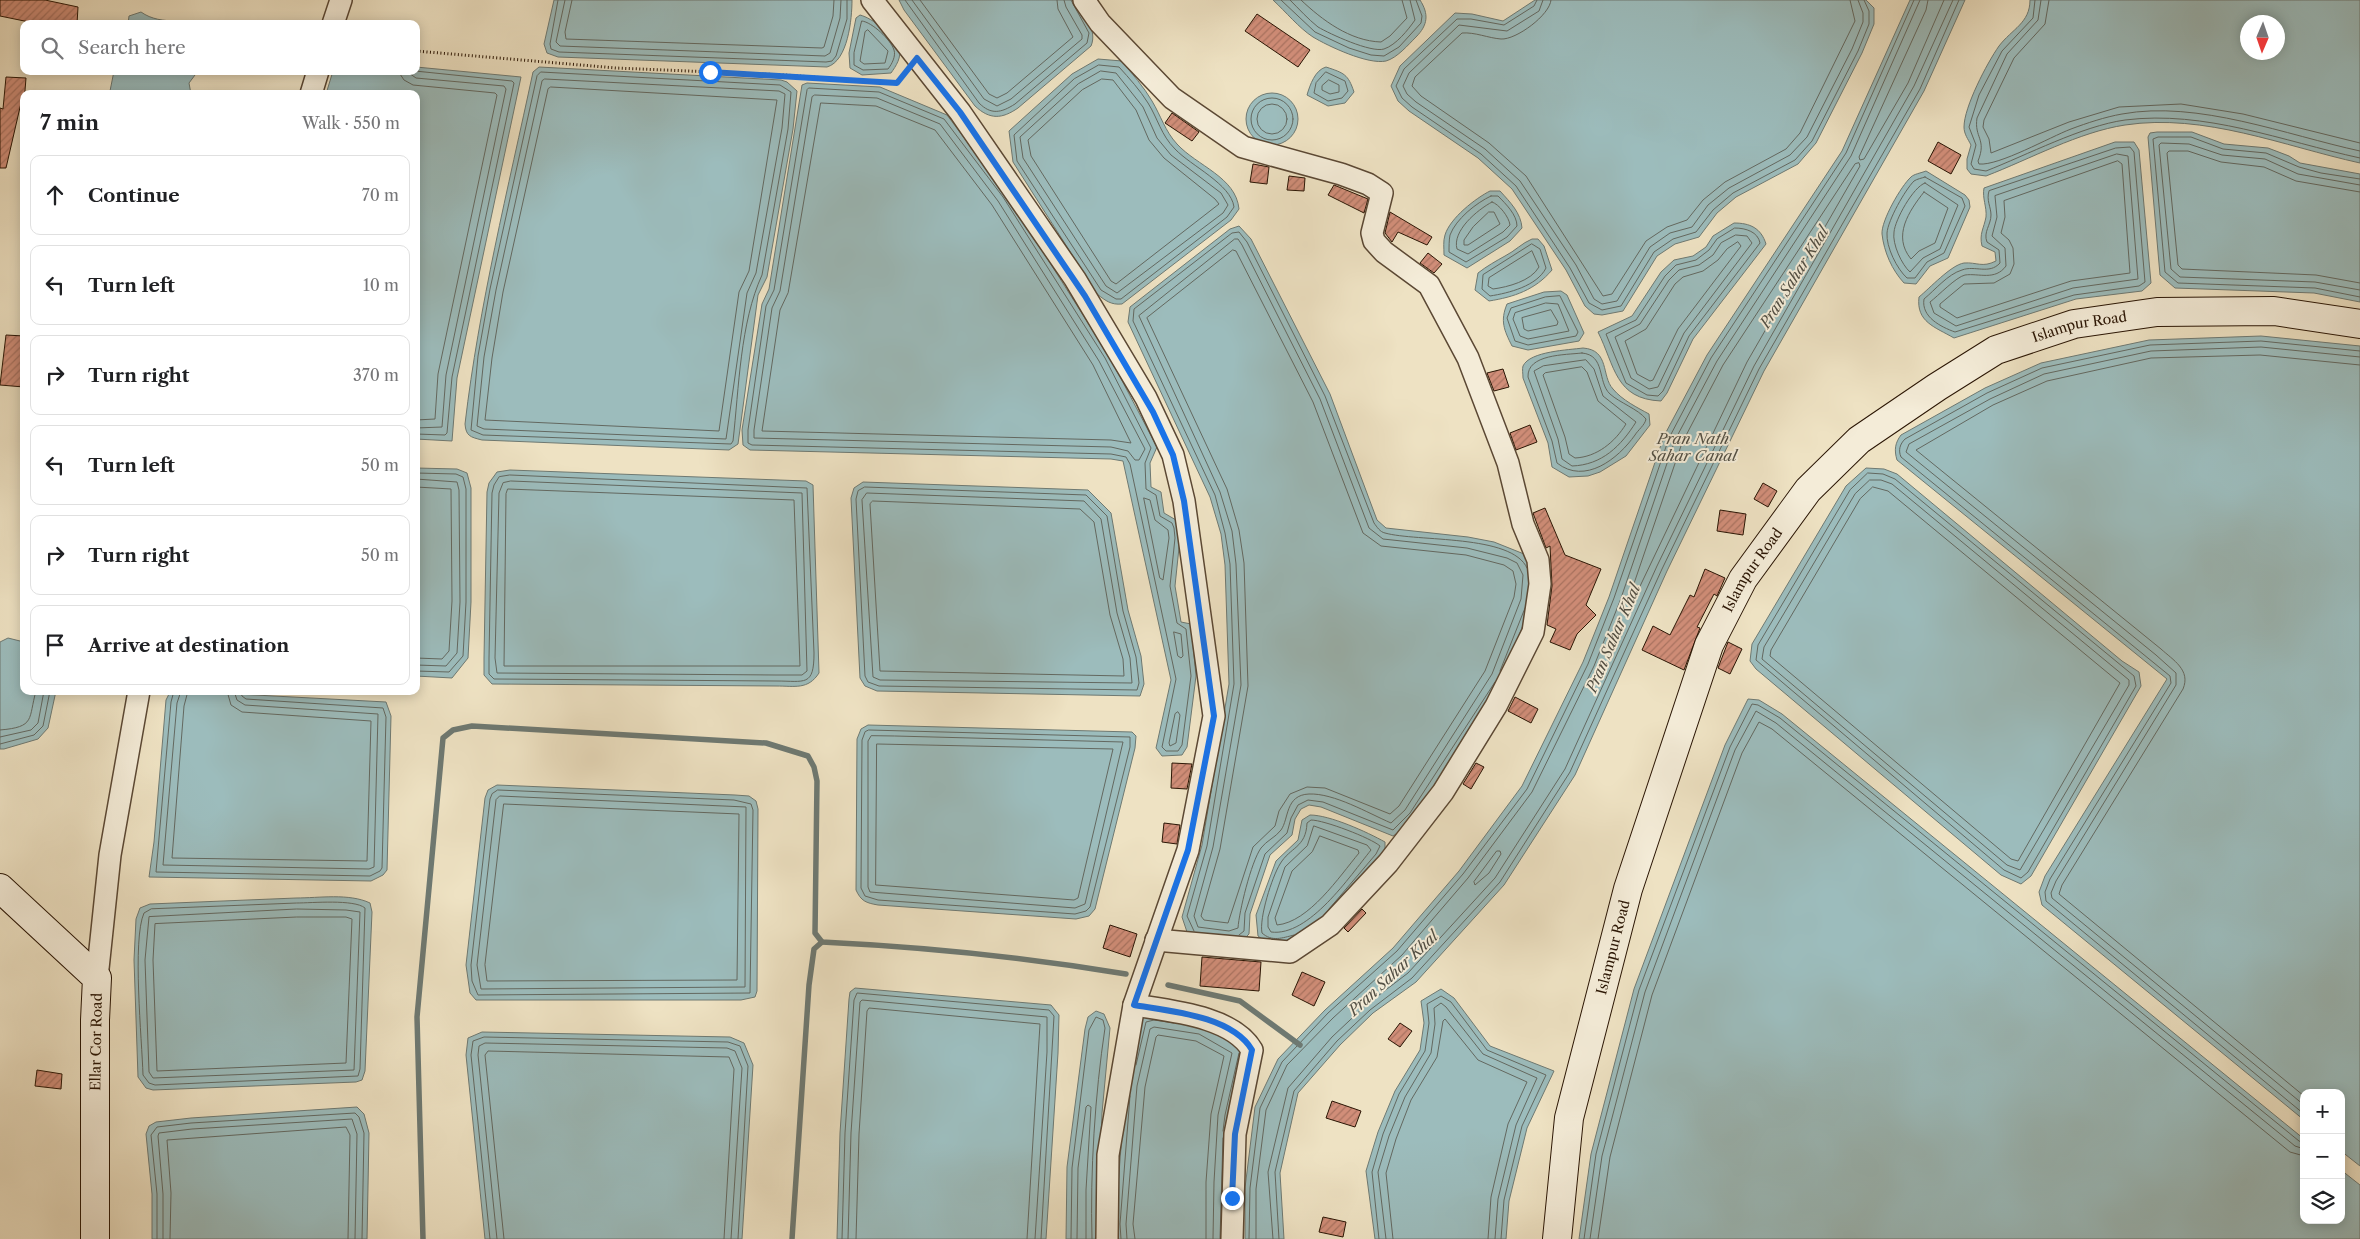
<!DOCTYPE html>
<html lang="en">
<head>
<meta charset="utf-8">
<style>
	body { margin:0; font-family:"Libre Caslon Text",serif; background:#f6f6f6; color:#202124 }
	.controls { position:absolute; right:15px; bottom:15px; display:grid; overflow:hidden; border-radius:10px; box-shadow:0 2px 12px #0003 }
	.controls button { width:45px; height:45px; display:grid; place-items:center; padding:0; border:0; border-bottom:1px solid #e0e0e0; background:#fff; color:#202124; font:25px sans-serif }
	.compass { position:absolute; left:2240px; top:15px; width:45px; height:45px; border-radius:50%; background:#fff; box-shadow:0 2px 12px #0003; rotate:182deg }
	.stop { position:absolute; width:15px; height:15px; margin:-11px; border:4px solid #1a73e8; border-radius:50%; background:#fff }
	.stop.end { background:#1a73e8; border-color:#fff; box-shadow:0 1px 5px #0008 }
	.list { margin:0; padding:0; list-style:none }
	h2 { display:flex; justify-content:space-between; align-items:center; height:65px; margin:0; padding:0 20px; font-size:21px }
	h2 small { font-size:16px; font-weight:400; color:#757577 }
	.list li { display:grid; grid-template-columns:32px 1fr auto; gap:15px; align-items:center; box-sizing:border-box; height:80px; margin:0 10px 10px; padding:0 10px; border:1px solid #e0e0e0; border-radius:10px }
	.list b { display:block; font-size:19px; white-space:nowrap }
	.list em { font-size:16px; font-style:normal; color:#757577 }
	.icon { flex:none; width:28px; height:28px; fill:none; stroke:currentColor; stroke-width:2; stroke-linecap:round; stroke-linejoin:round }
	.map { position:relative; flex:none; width:2360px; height:1239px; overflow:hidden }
	.search { position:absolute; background:#fff; box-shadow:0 2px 12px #0003; left:20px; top:20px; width:400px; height:55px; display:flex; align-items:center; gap:12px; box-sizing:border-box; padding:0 18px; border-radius:10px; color:#757577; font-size:19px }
	.panel { position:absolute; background:#fff; box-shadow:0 2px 12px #0003; left:20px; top:90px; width:400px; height:605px; border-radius:10px }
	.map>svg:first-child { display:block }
	.water { fill:#9cbcbc; stroke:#6e7972; fill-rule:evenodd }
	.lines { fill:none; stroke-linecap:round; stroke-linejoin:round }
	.shore { stroke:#636860; stroke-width:1 }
	.stream { stroke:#6e7972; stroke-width:5.5 }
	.building { fill:url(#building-hatch); stroke:#2a1504 }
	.street-casing { stroke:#5b4834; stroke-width:24 }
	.secondary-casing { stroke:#2a1504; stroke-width:30 }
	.path { stroke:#2a1504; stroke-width:3; stroke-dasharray:1 2.5; stroke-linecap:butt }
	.street { stroke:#f4ecd8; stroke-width:21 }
	.secondary { stroke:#f4ecd8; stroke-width:28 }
	.route { stroke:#1a73e8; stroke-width:6 }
	.labels { text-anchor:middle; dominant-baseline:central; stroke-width:4; stroke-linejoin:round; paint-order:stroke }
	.street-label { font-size:14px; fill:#2a1504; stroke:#f4ecd8 }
	.water-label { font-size:15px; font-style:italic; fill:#524f44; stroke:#f4ecd8 }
</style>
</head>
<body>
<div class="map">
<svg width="2360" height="1239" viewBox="0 0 2360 1239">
	<defs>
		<pattern id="building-hatch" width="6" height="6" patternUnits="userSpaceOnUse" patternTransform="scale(1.25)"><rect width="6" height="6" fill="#d18e79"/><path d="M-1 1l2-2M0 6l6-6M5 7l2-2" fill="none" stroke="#aa7361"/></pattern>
	</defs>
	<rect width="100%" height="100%" fill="#eee2c3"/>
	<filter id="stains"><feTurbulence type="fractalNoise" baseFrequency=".004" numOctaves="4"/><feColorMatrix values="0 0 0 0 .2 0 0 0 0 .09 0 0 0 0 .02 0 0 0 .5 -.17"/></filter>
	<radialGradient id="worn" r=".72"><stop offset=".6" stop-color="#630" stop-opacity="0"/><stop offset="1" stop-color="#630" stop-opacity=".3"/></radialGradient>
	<!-- water -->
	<g class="water">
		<path d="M 554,0 L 852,0 C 852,19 848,61 827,67 L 558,57 L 547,53 L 544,44 Z"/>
		<path d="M 899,0 L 1075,0 C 1083,14 1098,30 1091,46 L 1018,108 C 1002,119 990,120 975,106 L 904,10 Z"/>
		<path d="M 1273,0 L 1420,0 C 1429,14 1428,25 1416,37 C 1408,45 1397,58 1386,61 C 1368,65 1328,46 1313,37 C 1299,28 1286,12 1273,0 Z"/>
		<polygon points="1535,0 1866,0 1874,8 1874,24 1862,53 1816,143 1798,164 1736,197 1717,213 1699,237 1675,244 1657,256 1623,311 1602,315 1594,314 1585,306 1566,270 1512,189 1478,158 1409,111 1398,101 1391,86 1400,66 1455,13 1472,14 1503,21"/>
		<polygon points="1910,0 1965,0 1924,91 1764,371 1667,571 1575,775 1504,885 1416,982 1373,1013 1340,1045 1298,1093 1280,1173 1284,1239 1245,1239 1245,1188 1255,1107 1278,1059 1325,1010 1393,948 1459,871 1522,786 1583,662 1609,597 1664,436 1707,355 1842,151"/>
		<path d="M 2030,0 L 2360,0 L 2360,163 C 2283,146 2205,113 2125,125 C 2079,132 2030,159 1986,176 L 1971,174 L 1967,169 L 1967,159 L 1971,145 C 1968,139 1964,134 1964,127 C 1964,107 1987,63 1999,46 C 2012,29 2030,23 2030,0 ZM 2278,22 L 2278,52 L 2248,52 L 2248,22 Z"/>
		<path d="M 141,12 C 162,27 189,17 213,24 L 128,24 L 129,16 Z"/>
		<path d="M 860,15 C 872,18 895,35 899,48 C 902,57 896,66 891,73 L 862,75 L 850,68 L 849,53 L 856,18 Z"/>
		<path d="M 1098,59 L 1122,61 C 1132,74 1144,87 1152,101 C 1161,116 1165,131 1177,144 C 1197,166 1236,177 1239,209 L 1231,220 L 1122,304 C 1111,305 1106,301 1097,294 L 1013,162 L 1009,131 L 1072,74 Z"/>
		<polygon points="416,67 521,77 457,378 452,441 416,439 416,94 326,94 333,71 416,71"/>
		<path d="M 539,67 L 781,80 L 787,82 L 797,91 L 793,129 L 767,277 L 758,295 L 738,444 L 729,450 L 482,440 C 470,437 466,436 465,424 C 479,305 508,189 533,72 Z"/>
		<path d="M 1326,67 C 1344,73 1348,74 1354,92 L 1345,103 L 1328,106 L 1307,95 C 1310,85 1315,70 1326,67 Z"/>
		<polygon points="114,71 198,71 189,83 191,94 112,94 110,91"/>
		<polygon points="807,83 880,87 947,115 1007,195 1109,356 1157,447 1150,463 1151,487 1161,492 1164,513 1176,520 1180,538 1175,586 1181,622 1191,624 1196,676 1187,747 1182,755 1162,756 1156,748 1171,680 1123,461 1111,459 750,450 743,445 742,430 762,304 769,289 802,85"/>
		<circle cx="1272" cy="119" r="26"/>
		<polygon points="2157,132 2192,132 2224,144 2268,148 2289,156 2300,163 2360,174 2360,302 2314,293 2175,288 2160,275 2148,137 2150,133"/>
		<path d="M 2115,142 L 2134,142 L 2139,150 L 2151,283 L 2142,291 L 2076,299 L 1954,338 C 1935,327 1916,322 1919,297 C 1930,288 1951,265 1964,263 C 1977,262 1982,268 1996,261 L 1995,252 L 1982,246 C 1979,234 1984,228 1986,217 C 1987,207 1982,198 1984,188 Z"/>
		<path d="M 1926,171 L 1965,195 L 1969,200 L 1970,207 L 1948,258 L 1930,266 L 1916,284 L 1904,283 C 1892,270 1884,252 1882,234 C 1881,221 1901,186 1911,177 C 1914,174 1921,173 1926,171 Z"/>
		<path d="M 1490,191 L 1500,191 C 1510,202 1521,213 1522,228 L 1510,241 L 1467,268 L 1444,255 C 1444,248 1443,241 1445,235 C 1450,218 1476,198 1490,191 Z"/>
		<path d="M 1734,223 C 1750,223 1761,228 1766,244 L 1693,339 L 1667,393 L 1661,401 C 1615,399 1615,366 1598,332 L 1632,316 L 1661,272 L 1674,260 L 1693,256 L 1706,247 L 1713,236 Z"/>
		<polygon points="1239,226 1251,239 1330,394 1377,520 1386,528 1468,537 1494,542 1524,554 1530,563 1532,602 1502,679 1414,817 1403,829 1393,836 1321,807 1309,805 1301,809 1295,819 1292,835 1270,855 1250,914 1249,934 1244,939 1194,938 1187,932 1182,917 1202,845 1229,684 1225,565 1221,534 1210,497 1128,322 1130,307 1230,229"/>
		<path d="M 1532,239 L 1538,239 L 1544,246 L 1552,270 C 1535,290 1514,297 1489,301 L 1475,290 L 1478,273 C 1487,266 1496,261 1505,256 C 1515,251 1522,243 1532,239 Z"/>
		<path d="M 1561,291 L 1567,295 L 1584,333 L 1579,341 L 1528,350 L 1512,346 C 1504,330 1500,321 1507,304 L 1544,292 Z"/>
		<path d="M 2261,336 L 2360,346 L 2360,1166 L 2341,1151 L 2341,1093 L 2304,1093 L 2304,1120 L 2042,905 L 2039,892 L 2045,876 L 2167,679 L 1897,460 C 1894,450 1895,443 1901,435 L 1985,388 L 2041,363 L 2149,340 Z"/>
		<path d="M 1583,348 C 1610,350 1601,376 1613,389 C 1622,400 1638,408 1649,414 L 1650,425 L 1626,456 L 1600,472 L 1588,476 L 1569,477 L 1552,467 L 1548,443 L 1523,378 C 1523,374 1522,369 1523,366 C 1530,351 1569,350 1583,348 Z"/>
		<polygon points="416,468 457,469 467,473 471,488 471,602 468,658 452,678 416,676"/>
		<polygon points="1866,468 1884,469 1897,474 2122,661 2139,672 2141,686 2031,876 2021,884 2001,875 1756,669 1750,661 1752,644 1846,486"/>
		<path d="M 510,470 L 806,481 L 813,485 L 819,673 C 808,690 795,686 776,686 L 492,684 L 484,675 L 484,658 L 487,492 L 489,483 L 497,472 Z"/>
		<polygon points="863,482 1088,490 1111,513 1128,610 1141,656 1144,684 1140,696 877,691 865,686 860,678 851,498 854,488"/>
		<polygon points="8,638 24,642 24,691 56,691 48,728 38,739 4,749 0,749 0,642"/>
		<polygon points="180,691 386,702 391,716 387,870 383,875 371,881 149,877 154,842 166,700 169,694"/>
		<polygon points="1748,699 1759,700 1782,714 2304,1139 2304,1220 2341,1220 2341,1170 2360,1185 2360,1239 1579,1239 1591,1154 1634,989 1725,745"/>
		<path d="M 868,725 L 1132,732 L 1136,736 L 1135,748 L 1095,909 L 1089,916 L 1076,919 L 878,905 C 866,903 861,901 856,890 L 857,739 L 861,729 Z"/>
		<polygon points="497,785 735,795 749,796 756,801 758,809 757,991 755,997 741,1000 476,1000 470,993 466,965 485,798 488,790"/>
		<path d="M 1310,815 C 1330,815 1367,832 1385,842 L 1385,849 C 1377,863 1365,875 1354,888 C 1333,911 1293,964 1258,936 L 1256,915 L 1276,861 L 1298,840 L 1302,820 Z"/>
		<path d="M 296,898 C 319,898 349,893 370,903 L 372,912 L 365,1071 L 362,1080 L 356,1082 L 153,1090 L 146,1088 L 138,1077 L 134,960 L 136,919 L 140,908 L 150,904 Z"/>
		<polygon points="855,988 1051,1005 1059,1015 1058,1053 1046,1239 837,1239 840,1133 849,999 850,992"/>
		<polygon points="1441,989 1454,998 1490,1046 1554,1071 1527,1128 1509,1201 1506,1239 1375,1239 1366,1171 1378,1132 1395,1091 1420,1050 1424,1023 1421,1001"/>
		<polygon points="1096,1011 1104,1014 1110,1028 1102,1113 1097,1239 1066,1239 1067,1167 1085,1029 1088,1017"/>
		<polygon points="1154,1015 1202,1023 1245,1048 1225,1239 1116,1239 1115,1224 1126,1084 1142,1018"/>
		<polygon points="482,1032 730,1037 744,1043 753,1065 742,1239 485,1239 466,1055 468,1038"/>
		<polygon points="357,1107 364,1114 369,1133 367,1239 152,1239 152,1194 146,1134 149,1126 156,1122 191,1118"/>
	</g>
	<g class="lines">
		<!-- shore -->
		<g class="shore">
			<polyline points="558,0 550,44 551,49 559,52 826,62 832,61 836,56 847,19 847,0"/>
			<polyline points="565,0 556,42 560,46 825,56 830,53 840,18 841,0"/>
			<polyline points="572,0 565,32 566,39 822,48 824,47 833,16 834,0"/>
			<path d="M 905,0 L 979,103 C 991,115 1001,113 1015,104 L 1087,43 L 1089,33 L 1071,0"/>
			<polyline points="912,0 984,99 997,106 1011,99 1082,39 1082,35 1066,7 1064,0"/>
			<polyline points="920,0 989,94 997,98 1007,93 1073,37 1058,9 1057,0"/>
			<polyline points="1281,0 1315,32 1349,48 1371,55 1384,56 1399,47 1421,23 1422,16 1416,0"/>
			<path d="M 1290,0 C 1299,9 1308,19 1318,27 C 1330,34 1371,53 1384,49 C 1396,45 1408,30 1415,20 L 1410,0"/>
			<path d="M 1301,0 C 1322,20 1350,41 1381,42 L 1390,36 L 1407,18 L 1402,0"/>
			<polyline points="1537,0 1534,6 1504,25 1471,19 1457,19 1404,69 1396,86 1402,98 1412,107 1481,154 1516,186 1570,268 1589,303 1602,310 1621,306 1654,252 1673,239 1696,232 1713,210 1733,193 1795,160 1812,141 1858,51 1869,24 1869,11 1864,0"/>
			<polyline points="1543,0 1539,11 1507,31 1459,25 1409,73 1403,86 1407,94 1416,102 1485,149 1520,181 1576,265 1594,299 1602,304 1617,301 1650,247 1670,233 1692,227 1708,205 1729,188 1790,155 1807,137 1852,49 1863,22 1863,13 1858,0"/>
			<path d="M 1551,0 C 1550,15 1516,40 1501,39 C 1488,38 1475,32 1462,33 L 1415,77 L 1412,86 L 1421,96 L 1489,143 L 1526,176 L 1603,296 L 1612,294 L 1646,241 L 1667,227 L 1687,220 L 1703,200 L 1725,182 L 1786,149 L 1800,133 L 1855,21 L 1850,0"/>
			<polyline points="1928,0 1926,10 1859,157 1860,160 1864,159 1908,83 1944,0"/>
			<path d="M 2035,0 L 2033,18 L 2002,51 L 1979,95 L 1969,127 L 1976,145 L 1971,164 L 1974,169 L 1986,171 C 2027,155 2082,126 2125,120 C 2205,110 2282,141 2360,158"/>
			<path d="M 2041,0 L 2038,20 L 2007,54 L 1977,118 C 1974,138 1987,139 1978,161 L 1979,164 C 1999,166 2050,137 2071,129 C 2087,123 2105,117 2122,114 C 2198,100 2286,135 2360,151"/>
			<polyline points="2049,0 2045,24 2014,58 1984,120 1983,127 1989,139 1991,153 2069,122 2119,107 2181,104 2243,114 2360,143"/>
			<path d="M 862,21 C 872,22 891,40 894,50 C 896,56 892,64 888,69 L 863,70 L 854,65 L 854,53 Z"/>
			<polygon points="868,30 888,51 885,63 864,64 860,61 865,32"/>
			<path d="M 1099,65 L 1119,67 C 1129,78 1140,90 1148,103 C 1158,119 1161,135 1175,149 C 1191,166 1231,184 1234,207 L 1227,217 L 1121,299 L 1116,299 L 1101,290 L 1017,161 L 1014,135 L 1074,79 Z"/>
			<polyline points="398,71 404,80 413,85 495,93 497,95 438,374 435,419 416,420"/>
			<polyline points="406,71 416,78 504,86 506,89 446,375 442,427 416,428"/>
			<polyline points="415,71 512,81 514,83 452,377 447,433 445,435 416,434"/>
			<polygon points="1101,71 1116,73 1143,107 1157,138 1171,155 1221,193 1228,205 1223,213 1117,293 1106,286 1023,158 1020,137 1078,84"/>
			<path d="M 541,72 L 780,85 L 791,92 L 788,129 L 762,275 C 740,323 739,388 733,441 L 731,444 L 483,435 L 471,430 L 478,356 L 490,289 L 537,76 Z"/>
			<polygon points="1326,72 1345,81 1348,91 1342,98 1328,101 1314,93 1316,83"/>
			<polygon points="545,79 779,91 785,94 782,128 756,273 747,293 726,439 484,429 477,426 484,357 496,290 542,81"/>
			<polygon points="1102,79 1113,80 1136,110 1149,140 1164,158 1215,199 1219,204 1116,284 1111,281 1031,156 1028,140 1082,90"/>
			<polygon points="1329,80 1339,85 1339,92 1330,94 1322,90 1322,86"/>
			<polygon points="551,87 777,100 749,271 739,292 719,431 485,420 492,358 503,292 548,89"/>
			<polygon points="809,88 879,92 944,119 1003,197 1105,358 1151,448 1145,463 1146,489 1156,495 1160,516 1172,523 1174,528 1175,538 1170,586 1177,623 1186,629 1191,676 1182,745 1178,751 1166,751 1162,747 1176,679 1130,464 1126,457 1111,454 752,445 748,443 748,430 766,306 774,290 807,90"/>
			<polygon points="815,95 877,98 940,124 998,201 1099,361 1145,449 1139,460 1135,460 1128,451 1111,447 754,438 754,430 772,308 780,291 812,97"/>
			<circle cx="1272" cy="119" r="21"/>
			<polygon points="821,103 876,106 935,130 992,205 1093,365 1131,443 1111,440 762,431 780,310 788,293"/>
			<circle cx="1272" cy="119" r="15"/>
			<path d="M 2116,148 L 2130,147 L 2134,152 L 2145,282 L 2139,286 L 2074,295 L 1955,332 C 1941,327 1921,317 1924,299 C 1935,290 1948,274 1962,270 C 1975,265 1989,275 2000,263 L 1999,250 L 1987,242 C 1983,232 1991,225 1991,215 C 1991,207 1986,200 1989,191 Z"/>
			<path d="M 2117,154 L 2128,156 L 2138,279 L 2073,288 L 1956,326 L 1934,313 L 1930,302 C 1938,296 1956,277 1965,275 C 1979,273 1995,281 2006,266 L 2005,248 L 1992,236 L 1997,217 L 1995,196 Z"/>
			<polygon points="2118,161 2122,164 2130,273 2071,281 1957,318 1940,307 1940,304 1964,284 1994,283 2010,274 2014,264 2013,248 2009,240 2001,233 2005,217 2004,201"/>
			<polygon points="1859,163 1860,166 1747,362 1632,603 1629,604 1628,601 1682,443 1723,365 1855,164"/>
			<path d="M 1925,177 L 1962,198 L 1965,206 L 1944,253 L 1927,262 L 1915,278 L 1907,278 C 1897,269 1886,247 1887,233 C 1888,220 1905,190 1914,181 C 1917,179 1922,178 1925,177 Z"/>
			<polyline points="2360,179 2321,173 2299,167 2266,153 2223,149 2191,137 2158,137 2153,139 2165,272 2178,283 2315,288 2360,297"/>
			<path d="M 1925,183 L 1958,205 L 1940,249 L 1923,258 L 1910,272 C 1902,265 1892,244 1894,232 C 1895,220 1913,187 1925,183 Z"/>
			<polyline points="2360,185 2298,174 2265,159 2222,155 2189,144 2161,143 2159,145 2171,269 2180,277 2315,282 2360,290"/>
			<path d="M 1924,192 L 1948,208 L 1935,243 L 1919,251 L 1911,259 C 1892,236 1909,211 1924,192 Z"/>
			<polyline points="2360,192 2296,181 2264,167 2221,162 2188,151 2169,151 2167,153 2178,265 2182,269 2316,275 2360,283"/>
			<path d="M 1491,196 L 1498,196 C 1506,204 1517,215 1517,226 L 1507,237 L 1466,262 L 1449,252 C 1449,247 1449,240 1450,235 C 1456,219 1476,203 1491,196 Z"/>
			<path d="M 1492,202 C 1499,204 1509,217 1510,225 L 1503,232 L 1468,254 L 1457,249 C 1452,231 1477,210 1492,202 Z"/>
			<polygon points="1489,212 1494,212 1500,224 1468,245 1464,245 1464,240 1473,227"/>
			<path d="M 1735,228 C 1746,228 1758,232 1760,243 L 1689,336 L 1663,391 L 1658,396 L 1647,395 L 1626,383 L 1606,334 L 1636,320 L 1665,276 L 1676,265 L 1696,260 L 1709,250 L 1717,239 Z"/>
			<polygon points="1736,235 1747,236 1752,243 1684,333 1658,387 1649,389 1631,378 1615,337 1640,324 1669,280 1679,270 1699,265 1713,255 1721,243"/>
			<path d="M 1235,239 L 1238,239 L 1242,245 L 1320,399 L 1369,528 L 1383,539 L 1467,548 L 1507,558 L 1517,563 L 1523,575 L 1521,599 L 1492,674 L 1405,810 L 1391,823 C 1368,813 1334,793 1309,794 C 1285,795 1289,819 1281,830 C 1276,837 1266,841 1261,848 C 1251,862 1239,912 1238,928 L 1229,931 L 1198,927 L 1194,916 L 1213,847 L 1241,685 L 1236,564 L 1232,531 L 1220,492 L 1139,316 Z"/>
			<polygon points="1738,242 1741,246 1678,329 1653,380 1650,381 1637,374 1625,341 1646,329 1675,284 1683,277 1703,271 1718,260 1727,249"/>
			<path d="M 1532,244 L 1540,249 L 1546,268 C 1537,286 1509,293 1490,296 L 1482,289 L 1483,275 Z"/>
			<polygon points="1233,250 1236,251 1313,402 1363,533 1381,546 1466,555 1504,565 1513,571 1516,584 1514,597 1485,671 1399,806 1390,814 1325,788 1307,787 1290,794 1279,811 1275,826 1253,847 1228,923 1204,920 1201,916 1220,849 1248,686 1244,563 1239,530 1227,489 1147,318"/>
			<path d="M 1532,251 L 1539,267 C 1531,281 1508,287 1493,289 L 1488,286 L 1489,278 Z"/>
			<polygon points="1560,296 1578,332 1576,336 1528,345 1515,341 1507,318 1511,308 1545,297"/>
			<polygon points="1546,303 1558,304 1569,331 1528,339 1520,336 1513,319 1515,313"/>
			<polygon points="1551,310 1558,322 1557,325 1528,331 1524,329 1522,318"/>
			<path d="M 1582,353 C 1606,355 1597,382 1610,394 C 1620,403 1638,409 1646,419 C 1645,425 1638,430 1635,435 C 1618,459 1585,485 1557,463 L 1552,441 L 1528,377 C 1527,354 1565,355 1582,353 Z"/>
			<path d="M 1586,360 L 1594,369 L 1603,396 L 1636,422 C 1621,446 1602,465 1572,466 L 1562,459 L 1558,439 L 1534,371 L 1543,366 Z"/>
			<path d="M 1582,367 L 1587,372 L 1598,401 L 1626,424 C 1615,442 1597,457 1575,458 L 1569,454 L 1565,437 L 1543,375 L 1545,373 Z"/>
			<polyline points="416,473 456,474 463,477 466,489 466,602 463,656 449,672 416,671"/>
			<polygon points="1868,473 1883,474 1895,479 2134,676 2136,686 2028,872 2021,878 2004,870 1756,660 1758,645 1850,490"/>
			<path d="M 510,475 L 807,488 L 814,653 C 814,687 805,681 776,681 L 494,679 L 489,674 L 489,658 L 492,493 L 494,485 L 499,477 Z"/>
			<polyline points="416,479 457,482 459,490 460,602 457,653 446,666 416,665"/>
			<polygon points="1870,480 1881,480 1892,484 2129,680 2129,685 2020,870 2007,865 1762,659 1764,647 1855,494"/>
			<polygon points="511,481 802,493 807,671 802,675 776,675 497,673 495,658 499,493 503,483"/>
			<polyline points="416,487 451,489 452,601 449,651 442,659 416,658"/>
			<polygon points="865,487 1086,495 1107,516 1123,611 1136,657 1139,683 1137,690 879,686 868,682 865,676 856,499 858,491"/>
			<polygon points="1873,487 1888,491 2120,683 2018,861 2011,859 1770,656 1771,650 1860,499"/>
			<polygon points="508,489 794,500 800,666 504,666 506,494"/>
			<polygon points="867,493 1084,501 1101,519 1117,613 1130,658 1132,683 880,680 873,677 862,500"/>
			<polygon points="1144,498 1150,500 1155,520 1168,530 1169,538 1163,580 1160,578"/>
			<polygon points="873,501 1080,509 1094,522 1110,615 1123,659 1124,676 880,671 870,504"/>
			<polygon points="1174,632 1181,634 1183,656 1181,658 1178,656"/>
			<polyline points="1500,671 1525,608"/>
			<polyline points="174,691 171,702 156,872 370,876 380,871 382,868 386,717 383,708 246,699 242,696 240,691"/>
			<polyline points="181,691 177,703 163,865 369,869 374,867 378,714 245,705 237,700 234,691"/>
			<polyline points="188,691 184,706 172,858 367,861 371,721 242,712 231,705 227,691"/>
			<polygon points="1178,712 1180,715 1176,743 1170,746 1169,743 1175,714"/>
			<path d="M 0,730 C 36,727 28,719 36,691"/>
			<polygon points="869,730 1130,737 1130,747 1090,907 1086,911 1075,914 878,900 865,896 861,888 862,740 865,732"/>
			<polygon points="895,736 1123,742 1085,904 1075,908 870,892 868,887 868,741 871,736"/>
			<polyline points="0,737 31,730 38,723 44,691"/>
			<polyline points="0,744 34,735 43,726 50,691"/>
			<polygon points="877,744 1113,749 1078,898 1074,900 876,885"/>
			<polygon points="498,790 734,800 751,804 753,810 750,993 478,995 472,981 471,965 490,799 492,794"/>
			<polygon points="500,796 746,807 745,987 481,989 477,965 496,800"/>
			<polygon points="504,804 739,814 737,980 487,981 485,965"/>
			<path d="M 1314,826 L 1367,845 L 1371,850 C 1350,876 1309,937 1271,932 L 1268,927 L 1268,917 L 1285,867 L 1307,846 Z"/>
			<path d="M 1320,836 L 1358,850 L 1359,853 C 1339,877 1309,922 1277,925 L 1275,918 L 1292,871 L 1312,852 Z"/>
			<polygon points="1497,851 1500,851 1501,854 1489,873 1475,885 1474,882"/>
			<path d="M 297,903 C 312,903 354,899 365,908 L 360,1069 L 358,1076 L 155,1085 L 149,1083 L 143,1075 C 142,1040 132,940 144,913 L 151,909 Z"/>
			<polygon points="297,909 346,910 360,912 354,1070 153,1078 149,1072 145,960 149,917"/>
			<polygon points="297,917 346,917 352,919 346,1063 157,1071 153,960 155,924"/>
			<path d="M 1194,931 L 1187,916 L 1207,846 L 1234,684 L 1230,564 L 1225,533 L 1215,495 L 1133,321 L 1134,309 L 1232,233 L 1239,232 L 1247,242 L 1325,396 L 1374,523 C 1377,527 1380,532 1385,533 C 1417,542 1512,534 1527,568"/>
			<polyline points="1239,935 1244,931 1245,913 1265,854 1287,833 1291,818 1298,805 1308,800 1323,802 1393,830 1410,813 1495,682"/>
			<path d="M 1294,935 C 1282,938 1272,942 1262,933 C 1259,918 1272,877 1280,864 C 1290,847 1306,848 1307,823 L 1311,820 C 1324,820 1371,838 1380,846 L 1376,854 L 1329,909"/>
			<polyline points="1136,1065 1146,1022 1154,1020 1174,1023"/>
			<path d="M 2304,1096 L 2059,894 L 2062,885 L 2183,689 C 2191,670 2173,660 2161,649 L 1916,450 L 1993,405 L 2047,381 L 2151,358 L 2260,355 L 2360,365"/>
			<polyline points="2304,1105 2052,898 2051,893 2056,881 2176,685 2176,673 2156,655 1906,452 1909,444 1990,399 2044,374 2151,351 2261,347 2360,357"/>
			<path d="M 2304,1114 L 2046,901 L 2045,892 L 2050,879 L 2171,683 L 2170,676 L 1901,457 C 1898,450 1900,444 1905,439 L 1987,393 L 2042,368 L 2150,345 L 2261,341 L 2360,351"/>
			<polyline points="1223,1131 1225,1115 1239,1053"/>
			<polyline points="157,1239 157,1194 151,1135 157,1127 191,1123 355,1113 359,1117 364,1133 362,1239"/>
			<polyline points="163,1239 163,1194 158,1136 159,1133 192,1129 352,1119 357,1134 355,1239"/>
			<polyline points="170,1239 171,1193 167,1140 346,1127 350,1135 348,1239"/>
			<polyline points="490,1239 471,1055 473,1041 484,1037 728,1042 740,1046 748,1066 738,1239"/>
			<polyline points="497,1239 478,1055 479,1046 485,1043 727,1048 735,1051 742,1068 731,1239"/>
			<polyline points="504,1239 485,1055 488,1051 729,1057 734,1069 724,1239"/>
			<polyline points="842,1239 845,1133 854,1000 857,993 1049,1010 1054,1016 1041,1239"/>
			<polyline points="848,1239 851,1133 860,1002 862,1000 1047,1017 1047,1052 1035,1239"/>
			<polyline points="856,1239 859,1134 867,1011 869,1008 1040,1024 1027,1239"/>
			<path d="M 1071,1239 L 1072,1168 L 1089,1030 L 1096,1017 L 1103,1020 L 1105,1028 C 1095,1094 1090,1172 1092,1239"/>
			<polyline points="1077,1239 1078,1168 1086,1107 1088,1105 1091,1107 1086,1190 1086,1239"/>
			<polyline points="1121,1239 1120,1224 1130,1096"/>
			<polyline points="1127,1239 1126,1224 1137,1086 1150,1029 1154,1027 1199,1034 1232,1053 1218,1115 1214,1182 1213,1239"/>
			<polyline points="1135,1239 1133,1224 1145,1087 1156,1037 1158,1035 1196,1041 1224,1056 1211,1114 1206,1182 1206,1239"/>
			<polyline points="1220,1239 1223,1138"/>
			<polyline points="1249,1239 1250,1188 1260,1108 1282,1062 1328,1013 1397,951 1463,874 1527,789 1588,664 1614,598 1669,438 1711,358 1846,153 1914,0"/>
			<polyline points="1256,1239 1256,1189 1266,1110 1287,1065 1333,1018 1402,955 1468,878 1532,792 1594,666 1620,601 1675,440 1717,361 1851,156 1920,0"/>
			<polyline points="1273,1239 1268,1172 1288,1088 1332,1037 1366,1005 1408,973 1495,878 1565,769 1657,566 1754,366 1914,86 1953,0"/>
			<polyline points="1279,1239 1275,1172 1294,1091 1337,1041 1370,1010 1412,978 1500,882 1570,772 1662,569 1759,369 1920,89 1959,0"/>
			<polyline points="1379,1239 1372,1172 1383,1134 1399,1094 1425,1051 1429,1023 1427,1004 1441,996 1451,1002 1487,1050 1546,1075 1522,1126 1504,1200 1501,1239"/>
			<polyline points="1386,1239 1378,1172 1389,1136 1405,1097 1431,1053 1435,1024 1434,1008 1441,1003 1446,1007 1483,1054 1537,1078 1516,1125 1498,1199 1495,1239"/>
			<polyline points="1393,1239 1386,1173 1396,1139 1411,1100 1437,1057 1443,1021 1445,1019 1478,1060 1527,1082 1508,1124 1491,1197 1488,1239"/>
			<polyline points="1584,1239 1596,1154 1639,990 1730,747 1752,704 1758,705 1780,718 2299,1141 2304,1143"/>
			<polyline points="1590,1239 1602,1156 1645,992 1735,750 1756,711 1776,723 2295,1146 2304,1149"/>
			<polyline points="1598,1239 1610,1157 1652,995 1742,753 1759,722 1772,729 2290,1152 2304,1156"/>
		</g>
		<!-- stream -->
		<g class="stream">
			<polyline points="1168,985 1240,1001 1300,1045"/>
			<path d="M 423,1239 L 417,1017 L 443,738 L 453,730 L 472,726 L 766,743 L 808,756 L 814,767 L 817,781 L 815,933 L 822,942 C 924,947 1025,957 1126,974"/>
			<polyline points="792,1239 809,985 814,949 822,942"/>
		</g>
	</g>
	<!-- building -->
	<g class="building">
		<polygon points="0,0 45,0 78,7 77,24 39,24 0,16"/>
		<polygon points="1257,14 1310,50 1298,67 1245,31"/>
		<polygon points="6,77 26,78 24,103 21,103 6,168 0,168 0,108 3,109"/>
		<polygon points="1172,113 1199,132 1192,141 1165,123"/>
		<polygon points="1938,142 1961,155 1951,174 1928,161"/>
		<polygon points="1253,164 1269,167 1267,184 1250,182"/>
		<polygon points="1289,176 1305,178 1304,191 1287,190"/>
		<polygon points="1334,185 1368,199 1364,213 1328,195"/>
		<polygon points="1390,212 1432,237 1427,245 1398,232 1392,242 1385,233"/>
		<polygon points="1428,253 1442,264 1434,273 1420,263"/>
		<polygon points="6,335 24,336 24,387 0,385"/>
		<polygon points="1503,369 1509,387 1494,391 1487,373"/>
		<polygon points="1530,425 1537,442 1516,450 1510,433"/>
		<polygon points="1763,483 1777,491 1768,507 1754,499"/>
		<polygon points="1545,508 1565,555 1601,569 1586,605 1596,615 1577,634 1570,650 1550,642 1556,629 1547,625 1552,586 1550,546 1546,548 1533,513"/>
		<polygon points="1720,510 1746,514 1743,535 1717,531"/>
		<polygon points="1705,569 1725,578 1717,596 1714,594 1697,627 1700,628 1684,670 1642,650 1653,626 1670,635 1690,595 1694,597"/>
		<polygon points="1728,642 1742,649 1730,674 1718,668"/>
		<polygon points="1515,697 1538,709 1531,723 1508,711"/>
		<polygon points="1172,763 1192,764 1187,789 1171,788"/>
		<polygon points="1476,763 1484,767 1471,789 1463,784"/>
		<polygon points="1164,823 1180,825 1177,844 1162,842"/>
		<polygon points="1362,909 1366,913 1348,932 1344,928"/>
		<polygon points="1110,925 1137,934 1130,957 1103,948"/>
		<polygon points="1202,957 1261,962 1259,991 1200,986"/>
		<polygon points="1302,972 1325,982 1314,1006 1292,995"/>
		<polygon points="1400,1023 1412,1031 1400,1047 1388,1039"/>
		<polygon points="37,1070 62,1074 61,1089 35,1086"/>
		<polygon points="1332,1101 1361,1111 1355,1127 1326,1118"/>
		<polygon points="1323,1217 1346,1222 1343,1237 1319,1232"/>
	</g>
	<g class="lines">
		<!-- street casing -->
		<g class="street-casing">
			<g id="street">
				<polyline points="872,0 960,112 1075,279 1146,398 1173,455 1184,501 1214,716 1188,850 1134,1005 1108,1155 1107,1239"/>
				<polyline points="1084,0 1100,23 1172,98 1243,147 1341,174 1368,184 1382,193 1372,233 1374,241 1384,252 1429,285 1468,358 1508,463 1523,524 1538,560 1540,584 1533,632 1496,706 1443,792 1388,863 1330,925 1290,952 1156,940"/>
				<polyline points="333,24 341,0"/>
				<polyline points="311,94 318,71"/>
				<polyline points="97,978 110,855 139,691"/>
				<path d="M 1134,1005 C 1170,1011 1232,1016 1252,1050 L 1235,1134 L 1232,1239"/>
			</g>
		</g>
		<!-- secondary casing -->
		<g class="secondary-casing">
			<g id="secondary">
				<polyline points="0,888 97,978 95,1020 95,1239"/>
				<path id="s1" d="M 1557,1239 L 1569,1118 L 1628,889 L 1709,645 L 1743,579 L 1808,490 L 1859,440 L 1937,387 L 1996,350 L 2074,324 L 2157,312 L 2274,311 L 2360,324"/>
			</g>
		</g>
		<!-- path -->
		<polyline class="path" points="416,51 616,68 785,75 897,83 905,72"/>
		<!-- street -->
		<use href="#street" class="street"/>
		<!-- secondary -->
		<use href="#secondary" class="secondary"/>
	</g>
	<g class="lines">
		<!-- route -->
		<path class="route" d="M 710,72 L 897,83 L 917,58 L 960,112 L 1085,296 L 1153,412 L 1173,455 L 1184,501 L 1214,716 L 1188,850 L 1134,1005 C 1170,1011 1232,1016 1252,1050 L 1235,1134 L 1232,1198"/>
	</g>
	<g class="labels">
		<!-- street labels -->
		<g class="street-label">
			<text stroke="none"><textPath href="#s1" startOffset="1122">Islampur Road</textPath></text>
			<text stroke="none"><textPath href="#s1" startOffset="702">Islampur Road</textPath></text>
			<text stroke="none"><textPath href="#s1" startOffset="298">Islampur Road</textPath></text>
			<text transform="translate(96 1042) rotate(-89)">Ellar Cor Road</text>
		</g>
		<!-- water labels -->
		<g class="water-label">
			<text transform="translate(1794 277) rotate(-58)">Pran Sahar Khal</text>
			<text x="1693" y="438">Pran Nath<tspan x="1693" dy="17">Sahar Canal</tspan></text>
			<text transform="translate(1613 638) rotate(-67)">Pran Sahar Khal</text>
			<text transform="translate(1393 973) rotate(-43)">Pran Sahar Khal</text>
		</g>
	</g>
	<rect width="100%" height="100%" filter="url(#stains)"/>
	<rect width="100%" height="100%" fill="url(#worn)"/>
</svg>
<div class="controls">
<button>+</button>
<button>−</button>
<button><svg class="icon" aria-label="layers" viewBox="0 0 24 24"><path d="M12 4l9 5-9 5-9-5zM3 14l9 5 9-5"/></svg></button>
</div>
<svg class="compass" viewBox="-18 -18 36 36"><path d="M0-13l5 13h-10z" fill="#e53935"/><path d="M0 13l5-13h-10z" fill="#757577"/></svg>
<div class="stop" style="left:710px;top:72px"></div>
<div class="stop end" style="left:1232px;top:1198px"></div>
<div class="search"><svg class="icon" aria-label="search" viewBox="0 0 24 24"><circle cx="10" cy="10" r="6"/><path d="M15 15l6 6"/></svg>Search here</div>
<section class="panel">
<h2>7 min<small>Walk · 550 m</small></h2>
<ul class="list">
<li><svg class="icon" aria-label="ahead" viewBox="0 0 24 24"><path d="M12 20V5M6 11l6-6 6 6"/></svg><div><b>Continue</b></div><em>70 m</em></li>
<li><svg class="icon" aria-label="left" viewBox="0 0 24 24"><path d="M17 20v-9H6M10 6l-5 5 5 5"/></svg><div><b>Turn left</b></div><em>10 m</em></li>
<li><svg class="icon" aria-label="right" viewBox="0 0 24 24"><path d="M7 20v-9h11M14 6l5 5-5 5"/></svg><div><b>Turn right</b></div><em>370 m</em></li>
<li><svg class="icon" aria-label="left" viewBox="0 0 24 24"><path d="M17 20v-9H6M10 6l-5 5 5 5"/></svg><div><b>Turn left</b></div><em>50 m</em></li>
<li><svg class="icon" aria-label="right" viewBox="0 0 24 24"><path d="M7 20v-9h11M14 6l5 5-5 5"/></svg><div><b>Turn right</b></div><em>50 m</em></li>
<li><svg class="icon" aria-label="arrive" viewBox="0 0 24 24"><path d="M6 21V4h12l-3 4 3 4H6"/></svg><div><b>Arrive at destination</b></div></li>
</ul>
</section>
</div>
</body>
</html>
